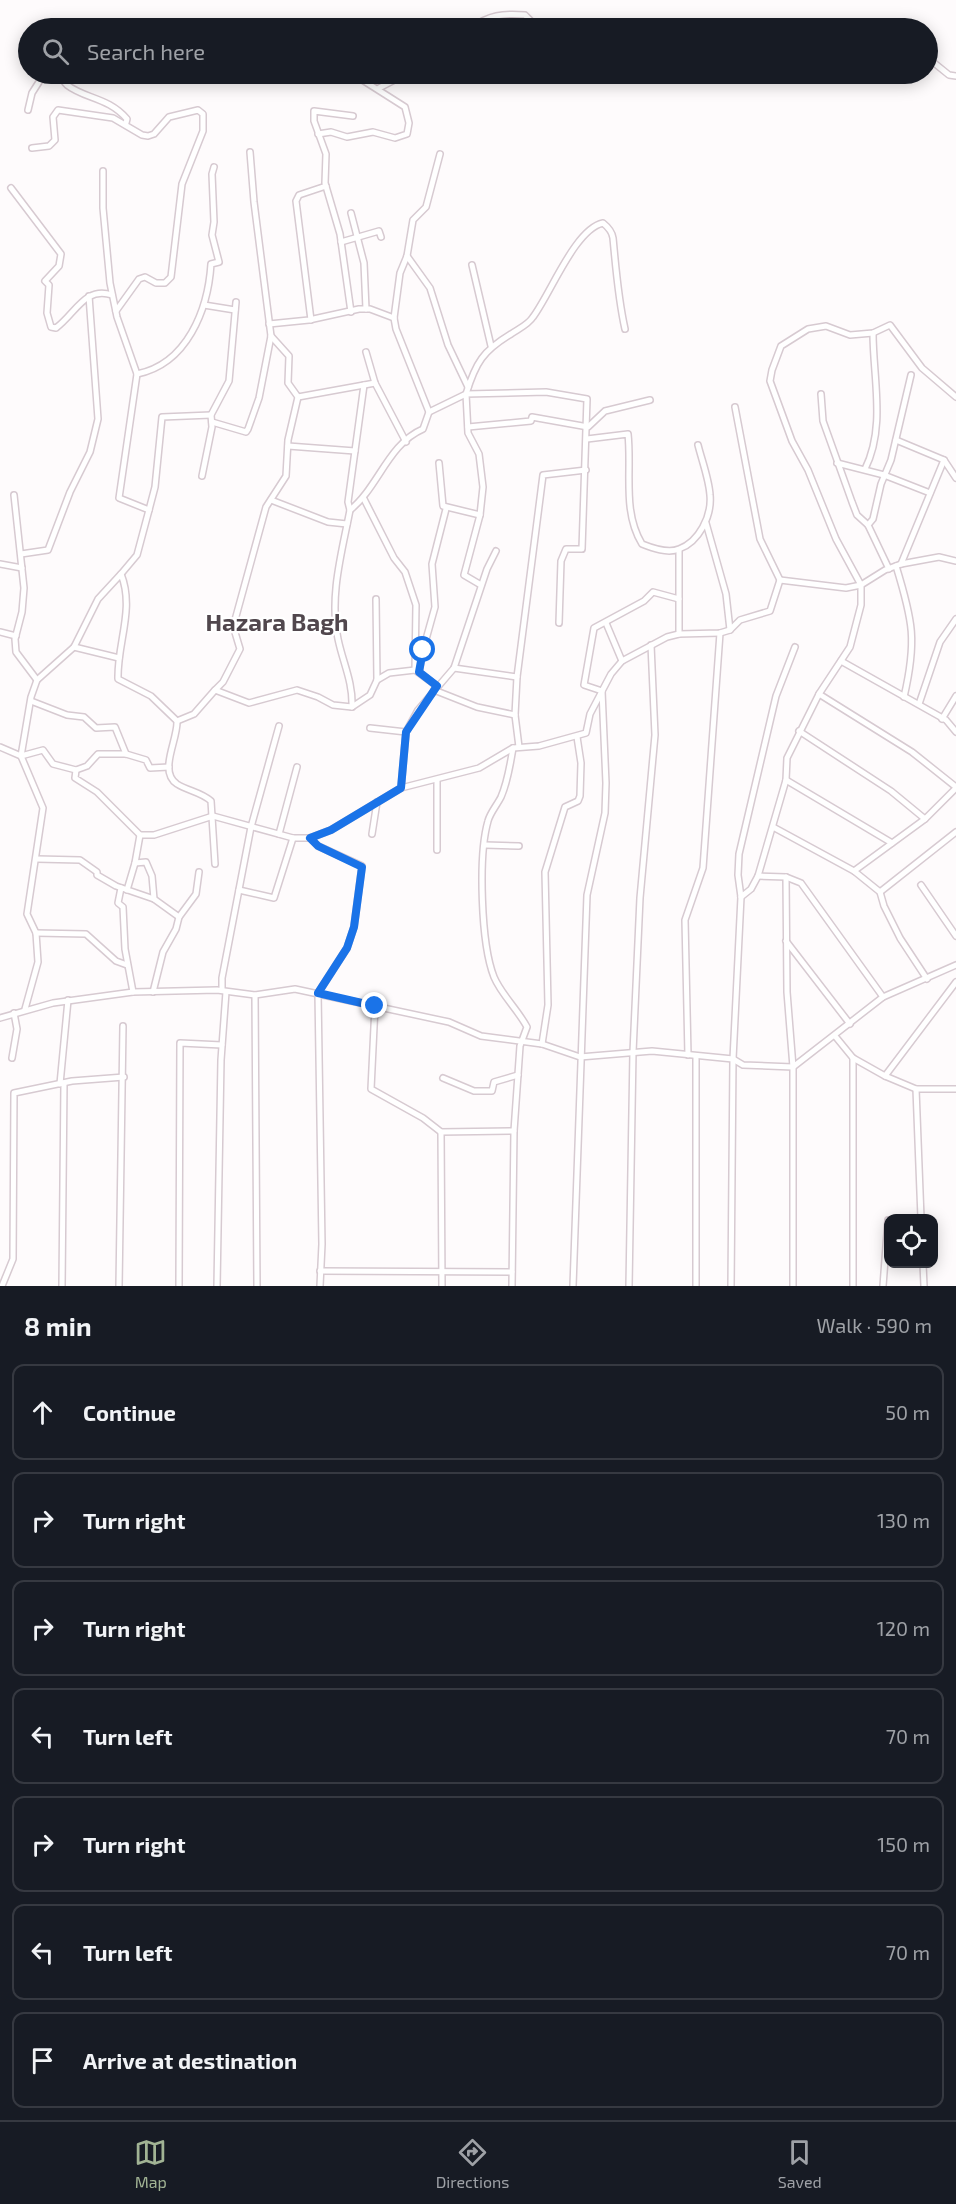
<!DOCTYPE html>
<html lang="en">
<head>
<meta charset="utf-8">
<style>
	body { margin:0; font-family:"Exo 2",sans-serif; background:#20242c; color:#f1f3f6 }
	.controls { position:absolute; right:18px; bottom:18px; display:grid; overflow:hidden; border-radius:12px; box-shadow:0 3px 15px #0003 }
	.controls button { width:54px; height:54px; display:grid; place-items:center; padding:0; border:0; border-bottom:2px solid #363941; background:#171b24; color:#f1f3f6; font:30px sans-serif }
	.stop { position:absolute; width:18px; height:18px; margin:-14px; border:4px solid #1a73e8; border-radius:50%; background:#fff }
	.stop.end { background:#1a73e8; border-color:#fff; box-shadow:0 2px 6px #0008 }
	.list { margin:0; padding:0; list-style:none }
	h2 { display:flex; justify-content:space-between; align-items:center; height:78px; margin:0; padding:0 24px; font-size:26px }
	h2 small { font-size:20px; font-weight:400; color:#9ea1a6 }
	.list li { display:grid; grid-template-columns:39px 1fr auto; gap:18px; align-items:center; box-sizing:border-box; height:96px; margin:0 12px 12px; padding:0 12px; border:2px solid #363941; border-radius:12px }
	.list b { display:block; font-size:22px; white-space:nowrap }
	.list em { font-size:20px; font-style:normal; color:#9ea1a6 }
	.icon { flex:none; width:33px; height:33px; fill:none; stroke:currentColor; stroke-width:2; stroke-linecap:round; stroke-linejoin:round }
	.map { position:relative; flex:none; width:956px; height:1286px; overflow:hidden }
	.search { position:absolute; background:#171b24; box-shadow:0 3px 15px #0003; left:18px; right:18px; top:18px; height:66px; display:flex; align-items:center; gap:15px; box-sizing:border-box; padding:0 21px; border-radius:33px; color:#9ea1a6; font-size:22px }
	.sheet { height:834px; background:#171b24 }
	nav { display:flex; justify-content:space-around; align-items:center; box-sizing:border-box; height:84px; border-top:2px solid #363941; background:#171b24; font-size:16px; color:#9ea1a6 }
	nav a { display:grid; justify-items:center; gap:3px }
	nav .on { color:#a1b394 }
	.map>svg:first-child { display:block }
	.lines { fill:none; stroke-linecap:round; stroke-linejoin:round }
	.minor-casing { stroke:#d7cad1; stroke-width:8 }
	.minor { stroke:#fff; stroke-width:5 }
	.route { stroke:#1a73e8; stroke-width:8 }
	.labels { text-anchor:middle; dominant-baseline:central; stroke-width:4.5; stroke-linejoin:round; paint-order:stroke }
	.district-label { font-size:24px; font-weight:bold; fill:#51474d; stroke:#fff }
</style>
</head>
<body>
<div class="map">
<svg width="956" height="1286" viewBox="0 0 956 1286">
	<rect width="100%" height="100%" fill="#fefbfc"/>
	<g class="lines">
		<!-- minor casing -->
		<g class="minor-casing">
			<g id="minor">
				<path d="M 471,28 C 489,15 503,13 525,15 L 538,28"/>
				<polyline points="928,58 949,75 956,76"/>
				<path d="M 58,74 C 61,77 64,82 67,85 C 85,99 108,97 127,119 L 126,123"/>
				<polyline points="567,74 580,76 596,74"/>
				<polyline points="379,88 406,74"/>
				<polyline points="28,110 32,93 44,74"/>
				<polyline points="318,134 331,132 347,137 373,132 395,138 407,134 409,123 405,107 353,74"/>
				<polyline points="32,148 49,146 55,140 53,117 58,110 113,118 142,135 148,136 154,134 169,117 198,110 203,114 203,131 182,184 171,277 165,283 156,283 145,277 139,279 116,311"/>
				<polyline points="103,171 103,208 110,283 117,317 137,374 119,498 149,510"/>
				<path d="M 11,188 L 61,254 L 59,266 L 45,281 L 49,285 L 47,313 L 51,327 L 56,328 C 76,313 85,286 112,295"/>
				<polyline points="351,213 364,263 366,309"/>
				<polyline points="341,242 379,231 381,237"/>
				<polyline points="407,256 430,288 448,345 468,387"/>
				<polyline points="472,265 491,346"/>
				<polyline points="204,305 235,310"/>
				<polyline points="351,312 340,234 325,183 326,154 314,121 314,111 353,116"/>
				<polyline points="311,320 296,201 299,195 326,186"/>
				<polyline points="269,324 309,320 359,309 370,309 394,318"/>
				<polyline points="366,352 375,383 406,442"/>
				<path d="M 137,374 C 187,364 208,310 211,264 L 219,262 L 212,235 L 214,222 L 212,174 L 214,167"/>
				<polyline points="821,394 823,421 852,502 857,515 868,525 889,569"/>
				<polyline points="298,397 375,383"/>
				<polyline points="735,407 760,539 780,580"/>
				<polyline points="429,412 396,329 394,318 400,273 407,256 413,220 426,207 440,154"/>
				<polyline points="212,422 246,432 248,429 259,398 271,336 254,202 250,152"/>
				<polyline points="468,427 531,421 532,417 588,427 605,411 650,400"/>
				<path d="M 587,439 L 628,434 C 632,471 622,511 642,544 C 652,548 668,554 679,549 C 699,542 712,516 710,495 C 709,479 702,461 698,445"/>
				<polyline points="896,440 944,460 956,478"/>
				<polyline points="288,446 355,451"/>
				<polyline points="439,463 443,506 480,515"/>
				<polyline points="837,463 884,475 930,493"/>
				<path d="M 865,469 C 886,427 873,378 873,333"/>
				<polyline points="202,476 212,427 211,415 229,381 236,302"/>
				<polyline points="14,495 24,588 22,612 15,639 16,652 37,680"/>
				<polyline points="364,499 394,558 405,572 416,605 415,670"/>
				<polyline points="271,500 328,522 347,524"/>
				<polyline points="350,510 348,502 364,385"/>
				<polyline points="706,523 726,594 730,630"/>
				<polyline points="868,525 873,519 881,484 891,460 911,375"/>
				<polyline points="679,550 679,634"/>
				<polyline points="21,554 48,550 70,492 90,452 98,419 89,296"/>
				<polyline points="0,564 22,568"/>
				<polyline points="901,564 944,460"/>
				<path d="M 896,566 C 913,621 917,641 904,697"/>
				<polyline points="121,574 137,555 149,510 155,487 162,417 211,415"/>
				<polyline points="780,580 846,588 861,585 885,570 901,564 939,557 956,561"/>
				<polyline points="481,585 464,575 480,515 483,487 479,454 468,433 466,394 546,392 587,399 582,549 566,549 561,561 559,623"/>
				<polyline points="606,623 622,661"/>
				<polyline points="0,632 16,636"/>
				<polyline points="74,647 119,658"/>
				<polyline points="841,661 946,720 956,732"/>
				<polyline points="454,668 517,677"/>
				<polyline points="419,672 423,650 435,607 432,564 446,509"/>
				<polyline points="377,680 389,673 415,670 437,686"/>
				<polyline points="215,690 223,682 240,649 234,629 235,620 266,507 286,476 288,440 298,397 288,383 289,356 271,336"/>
				<polyline points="434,690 477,707 515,715"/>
				<polyline points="819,694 912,752 956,787"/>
				<polyline points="31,701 67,715 84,717 96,728 115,727 126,754"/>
				<polyline points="919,704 940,642 956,619"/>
				<path d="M 352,707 C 353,682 343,663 338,639 C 329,596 342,552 350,510 C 378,488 388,444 423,429 L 429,412 L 466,394 C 476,362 483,351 511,334 C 518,329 528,325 533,317 C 551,293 575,229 603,223 C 608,227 612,231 613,238 C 616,269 618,298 625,329"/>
				<polyline points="942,719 956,696"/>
				<polyline points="177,721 194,714 215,690 249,703 297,690 318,697 333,705 352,707 370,695 377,680 376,599"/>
				<polyline points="370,728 406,732"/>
				<polyline points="799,731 891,791 925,819"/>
				<polyline points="0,747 21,756"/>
				<polyline points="519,747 515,715 517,677 543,475 586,470"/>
				<polyline points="21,756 43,750 53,764 76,770 75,778 97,792 140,835 154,835 213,816 293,838 310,838 331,830 401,788 479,768 513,748 539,746 586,733 590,714 611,674 622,661 667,637 679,634 720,633 730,630 740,620 770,611 780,580"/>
				<polyline points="76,770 87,766 98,754 126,754 146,760 150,768 169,767"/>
				<polyline points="786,780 892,843"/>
				<polyline points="401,788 406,732 418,710 454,668 487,569 496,551"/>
				<polyline points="773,827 854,871 880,892 884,906 900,938 927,979"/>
				<polyline points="279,834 297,767"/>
				<polyline points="372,834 377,802"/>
				<polyline points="140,835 135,863 146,862 152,876 154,899 179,917"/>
				<polyline points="310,838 318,846 362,866 354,927 347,948 318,993 322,1244 320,1286"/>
				<polyline points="485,845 519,846"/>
				<polyline points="437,850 437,780"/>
				<polyline points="37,859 80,860 97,872 97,875 116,886 154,899"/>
				<polyline points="854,871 925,819 956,788"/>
				<polyline points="758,876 786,877 801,883 883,997"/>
				<polyline points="786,877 787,992 793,1067 793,1286"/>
				<polyline points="921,885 956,936"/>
				<polyline points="121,888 118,903 123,907 125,949 133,992"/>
				<polyline points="127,890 135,863"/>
				<polyline points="239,890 274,898 293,838"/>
				<polyline points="880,892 956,832"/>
				<polyline points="741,897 751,889 758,876 786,780 787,758 819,694 850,647 861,605 861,585 836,539 808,470 792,441 770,381 772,370 781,346 808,329 826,326 850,335 873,333 890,325 922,368 956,397"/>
				<polyline points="36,933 86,934 116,961 127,965"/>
				<polyline points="786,941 850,1024"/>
				<polyline points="222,990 222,978 251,827 279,726"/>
				<polyline points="153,992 163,952 176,929 179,917 196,894 199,872"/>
				<polyline points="255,995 257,1286"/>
				<polyline points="375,1006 371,1089 423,1118 441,1132 514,1131"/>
				<path d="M 25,1009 L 38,962 L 36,933 L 27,914 L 43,808 L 21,756 L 31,697 L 37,680 L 74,647 L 98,599 L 121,574 C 135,609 117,643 118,679 L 151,696 L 177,721 C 178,740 158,771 177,784 C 188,791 201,792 211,801 L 215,864"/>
				<polyline points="0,1018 53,1003 133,992 217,990 255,995 295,989 449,1022 481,1036 542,1044 580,1057 652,1051 733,1059 743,1065 793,1067 883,997 956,965"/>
				<polyline points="835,1036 853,1058 885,1076 916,1089 956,1089"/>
				<polyline points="542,1044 548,1005 545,872 565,807 578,801 580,796 581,763 577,737"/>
				<polyline points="688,1055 685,920 703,868 720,633"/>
				<polyline points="12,1058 17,1029 14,1013"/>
				<polyline points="885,1076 956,982"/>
				<polyline points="443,1078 474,1091 492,1091 494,1082 518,1075"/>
				<polyline points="60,1084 68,1000"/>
				<polyline points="916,1089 921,1218"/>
				<polyline points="441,1132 442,1286"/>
				<polyline points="923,1264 924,1286"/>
				<polyline points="320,1271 512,1272"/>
				<polyline points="2,1286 13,1259 14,1093 72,1081 124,1077"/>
				<polyline points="62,1286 64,1083"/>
				<polyline points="119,1286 123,1026"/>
				<polyline points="179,1286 180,1043 222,1045"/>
				<polyline points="217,1286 221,1060 226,992"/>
				<path d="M 512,1286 L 514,1131 L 520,1046 L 527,1027 C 518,1010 501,994 494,977 C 481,944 478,856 488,821 C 490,813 497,805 501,797 C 508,781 510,765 513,748"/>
				<polyline points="573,1286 587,895 605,813 606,783 602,691 584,685 594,628 644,601 653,592 679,599"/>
				<polyline points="629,1286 633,1052 640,898 655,735 651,645"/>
				<polyline points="696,1286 696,1056"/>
				<polyline points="731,1286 733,1059 741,897 738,875 739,854 776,696 795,647"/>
				<polyline points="853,1286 853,1058"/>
				<polyline points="883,1286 888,1220"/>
			</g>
		</g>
		<!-- minor -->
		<use href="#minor" class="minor"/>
	</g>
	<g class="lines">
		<!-- route -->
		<polyline class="route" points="375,1006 318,993 347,948 354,927 362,867 318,846 310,838 331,830 401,788 406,732 437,686 419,672 423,650"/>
	</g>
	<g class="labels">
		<!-- district labels -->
		<g class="district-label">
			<text x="277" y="621">Hazara Bagh</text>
		</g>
	</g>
</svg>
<div class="controls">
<button><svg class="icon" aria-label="locate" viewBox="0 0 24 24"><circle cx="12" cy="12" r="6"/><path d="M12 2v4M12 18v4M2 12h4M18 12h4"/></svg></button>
</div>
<div class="stop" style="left:423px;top:650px"></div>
<div class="stop end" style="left:375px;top:1006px"></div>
<div class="search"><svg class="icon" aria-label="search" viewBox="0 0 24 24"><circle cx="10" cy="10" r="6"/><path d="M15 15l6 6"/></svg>Search here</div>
</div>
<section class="sheet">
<h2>8 min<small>Walk · 590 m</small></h2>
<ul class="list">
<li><svg class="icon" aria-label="ahead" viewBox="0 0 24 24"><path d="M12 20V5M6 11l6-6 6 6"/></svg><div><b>Continue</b></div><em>50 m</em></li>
<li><svg class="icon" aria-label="right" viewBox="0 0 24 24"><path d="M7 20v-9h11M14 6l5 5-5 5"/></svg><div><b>Turn right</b></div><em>130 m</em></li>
<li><svg class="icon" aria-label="right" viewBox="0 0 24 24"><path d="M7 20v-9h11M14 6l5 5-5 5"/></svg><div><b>Turn right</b></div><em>120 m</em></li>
<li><svg class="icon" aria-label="left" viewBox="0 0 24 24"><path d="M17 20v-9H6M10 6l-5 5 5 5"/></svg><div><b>Turn left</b></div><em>70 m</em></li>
<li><svg class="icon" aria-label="right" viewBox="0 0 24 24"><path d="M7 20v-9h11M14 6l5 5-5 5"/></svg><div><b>Turn right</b></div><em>150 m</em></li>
<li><svg class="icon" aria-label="left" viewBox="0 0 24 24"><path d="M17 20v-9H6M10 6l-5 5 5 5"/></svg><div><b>Turn left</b></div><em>70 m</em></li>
<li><svg class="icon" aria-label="arrive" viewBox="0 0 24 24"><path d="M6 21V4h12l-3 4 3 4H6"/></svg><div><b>Arrive at destination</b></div></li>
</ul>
</section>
<nav>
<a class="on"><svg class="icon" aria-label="map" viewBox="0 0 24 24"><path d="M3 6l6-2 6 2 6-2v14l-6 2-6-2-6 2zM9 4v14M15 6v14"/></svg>Map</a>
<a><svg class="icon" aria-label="directions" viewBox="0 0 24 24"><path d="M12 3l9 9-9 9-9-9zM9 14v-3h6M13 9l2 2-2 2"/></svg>Directions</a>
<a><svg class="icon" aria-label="saved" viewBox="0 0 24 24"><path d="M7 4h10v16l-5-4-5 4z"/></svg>Saved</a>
</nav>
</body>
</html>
